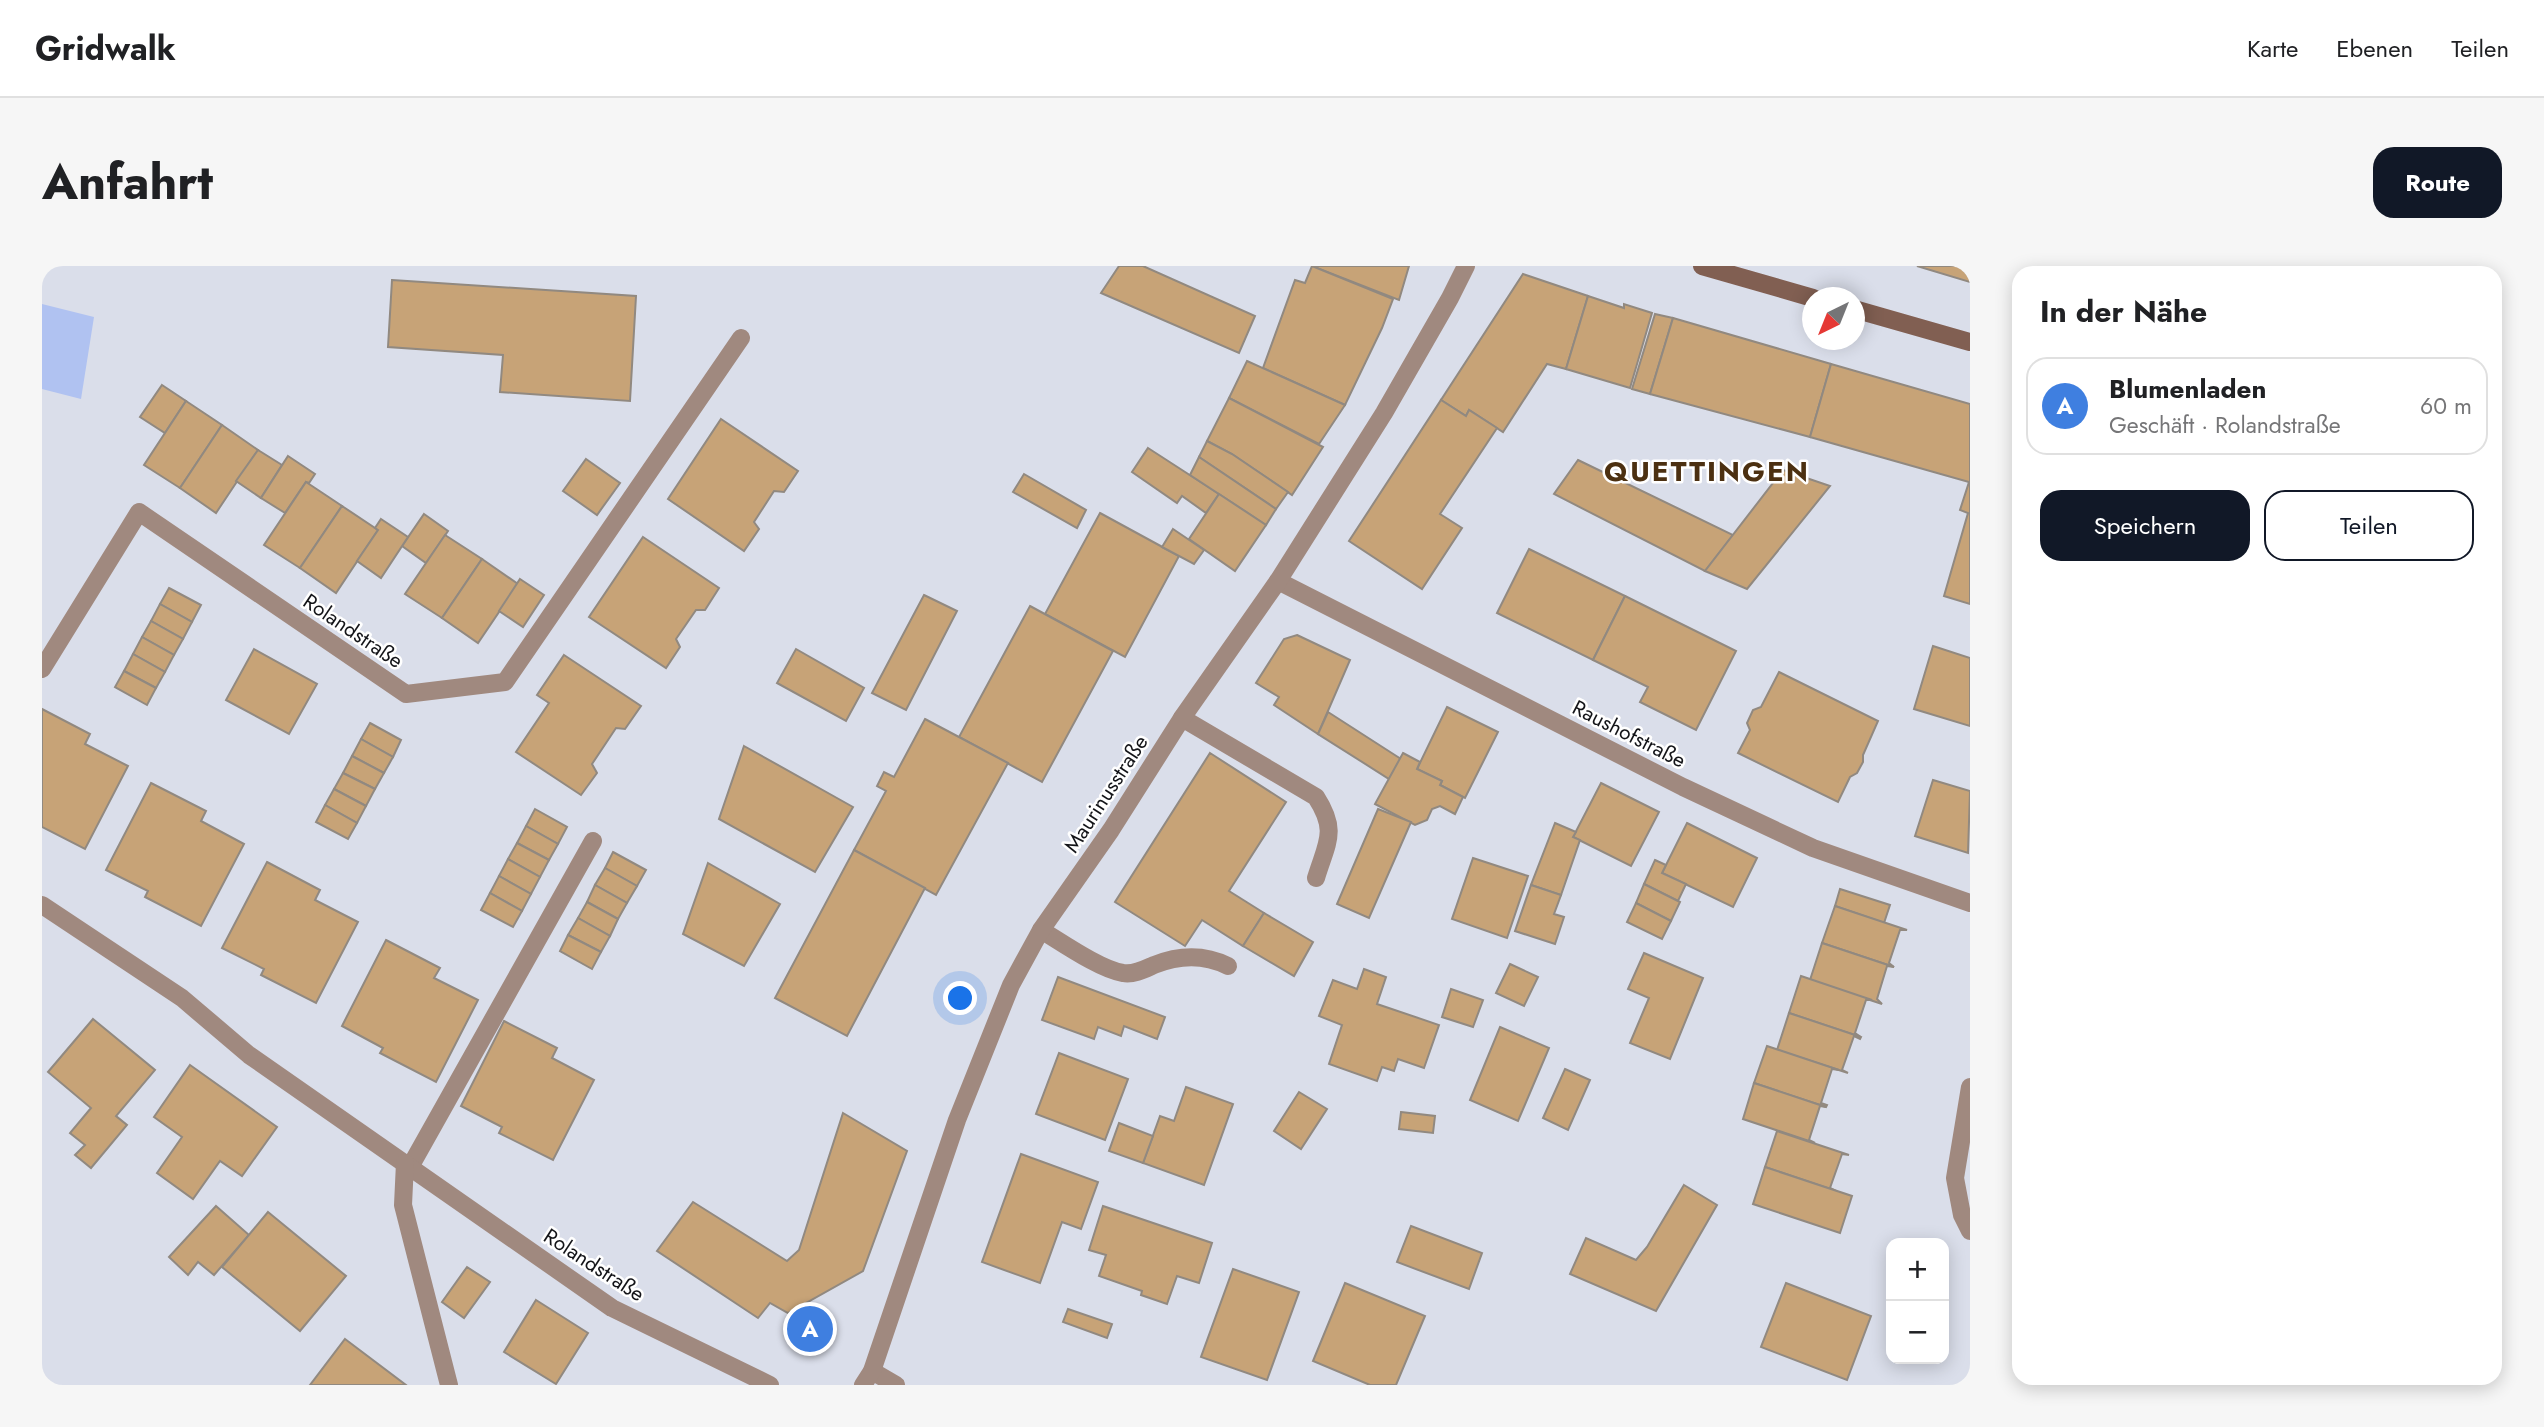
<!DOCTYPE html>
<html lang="de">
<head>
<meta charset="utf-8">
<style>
	body { margin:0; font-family:Jost,sans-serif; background:#f6f6f6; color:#202124 }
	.controls { position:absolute; right:21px; bottom:21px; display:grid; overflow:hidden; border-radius:14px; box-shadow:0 4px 18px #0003 }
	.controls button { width:63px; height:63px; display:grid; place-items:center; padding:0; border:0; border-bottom:2px solid #e0e0e0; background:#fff; color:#202124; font:35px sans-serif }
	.compass { position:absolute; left:1760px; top:21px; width:63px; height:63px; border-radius:50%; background:#fff; box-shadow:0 4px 18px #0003; rotate:223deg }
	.you { position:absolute; left:919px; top:733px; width:24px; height:24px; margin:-18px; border:5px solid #fff; border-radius:50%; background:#1a73e8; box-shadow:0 0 0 10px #1a73e833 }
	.badge { display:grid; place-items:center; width:46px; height:46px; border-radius:50%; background:#111827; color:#fff; font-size:23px; font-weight:700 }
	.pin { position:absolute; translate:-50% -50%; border:4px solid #fff; box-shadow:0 2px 7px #0006 }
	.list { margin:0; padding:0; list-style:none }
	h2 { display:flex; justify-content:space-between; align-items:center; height:91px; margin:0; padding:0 28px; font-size:30px }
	h2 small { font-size:23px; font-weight:400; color:#757577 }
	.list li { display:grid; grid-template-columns:46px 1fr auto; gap:21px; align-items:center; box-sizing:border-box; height:98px; margin:0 14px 14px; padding:0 14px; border:2px solid #e0e0e0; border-radius:21px }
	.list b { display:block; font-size:26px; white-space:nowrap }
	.list p { margin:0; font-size:23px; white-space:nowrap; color:#757577 }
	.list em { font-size:23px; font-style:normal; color:#757577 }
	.actions { display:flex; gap:14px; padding:21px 28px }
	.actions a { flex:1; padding:16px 0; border:2px solid #111827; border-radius:21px; text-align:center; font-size:24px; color:#111827 }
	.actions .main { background:#111827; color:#fff }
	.map { position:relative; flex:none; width:1928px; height:1119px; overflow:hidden; border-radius:21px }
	header { display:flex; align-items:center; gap:42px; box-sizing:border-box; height:98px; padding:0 35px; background:#fff; border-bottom:2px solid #e0e0e0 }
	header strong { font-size:33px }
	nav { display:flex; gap:38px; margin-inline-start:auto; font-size:24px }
	.intro { display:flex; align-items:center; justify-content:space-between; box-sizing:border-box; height:168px; padding:0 42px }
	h1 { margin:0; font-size:49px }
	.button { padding:18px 32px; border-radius:21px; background:#111827; color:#fff; font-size:24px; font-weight:700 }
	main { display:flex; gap:42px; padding:0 42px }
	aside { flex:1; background:#fff; border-radius:21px; box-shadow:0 4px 18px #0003 }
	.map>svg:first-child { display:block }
	.green { fill:#b0c2f1 }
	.building { fill:#c7a377; stroke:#918980; stroke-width:2 }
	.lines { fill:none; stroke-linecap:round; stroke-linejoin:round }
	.lane { stroke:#a0897f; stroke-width:18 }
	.street { stroke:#a0897f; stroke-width:18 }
	.secondary { stroke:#815f52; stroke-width:18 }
	.labels { text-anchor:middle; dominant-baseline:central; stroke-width:5; stroke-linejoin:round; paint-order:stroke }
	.street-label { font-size:21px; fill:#131418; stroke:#fff }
	.district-label { font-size:28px; font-weight:bold; letter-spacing:2px; fill:#4c3011; stroke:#fff }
</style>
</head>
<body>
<header>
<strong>Gridwalk</strong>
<nav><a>Karte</a><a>Ebenen</a><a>Teilen</a></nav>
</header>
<div class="intro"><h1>Anfahrt</h1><a class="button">Route</a></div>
<main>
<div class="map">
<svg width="1928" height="1119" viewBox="0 0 1928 1119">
	<rect width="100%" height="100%" fill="#dadeea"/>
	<!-- green -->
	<polygon class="green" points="0,38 52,51 39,133 0,123"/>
	<!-- building -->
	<g class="building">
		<polygon points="1077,0 1101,0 1213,50 1197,87 1059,27"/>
		<polygon points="1270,0 1367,0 1357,34"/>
		<polygon points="1270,0 1351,33 1340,62 1303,139 1221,102 1253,14 1263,17"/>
		<polygon points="1875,0 1928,0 1928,16"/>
		<polygon points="1481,8 1546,30 1524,103 1505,98 1461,166 1427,144 1424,150 1399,134"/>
		<polygon points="350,14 594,30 588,135 458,126 461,89 346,81"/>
		<polygon points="1546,30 1582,42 1582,38 1610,47 1588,122 1524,103"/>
		<polygon points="1613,48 1631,52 1608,128 1590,123"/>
		<polygon points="1631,52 1789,98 1768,171 1608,128"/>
		<polygon points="1205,95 1303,139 1277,178 1187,132"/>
		<polygon points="1789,98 1928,138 1928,338 1902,330 1926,247 1918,244 1927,216 1768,171"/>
		<polygon points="120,119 144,135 123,167 98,151"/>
		<polygon points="1187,132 1281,181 1250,229 1190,188 1165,175"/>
		<polygon points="1399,134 1424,150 1427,144 1455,162 1398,248 1420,262 1380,323 1307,275"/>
		<polygon points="144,135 180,159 138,222 102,199"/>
		<polygon points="679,153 756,205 742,226 732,225 712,256 717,263 702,285 626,233"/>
		<polygon points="180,159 216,184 174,247 138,222"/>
		<polygon points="1165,175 1190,188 1246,226 1234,243 1157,191"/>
		<polygon points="1106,182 1177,228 1164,247 1140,230 1135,237 1090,206"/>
		<polygon points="216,184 240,199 219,232 194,215"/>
		<polygon points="246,190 273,208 267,217 264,216 243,247 219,232"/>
		<polygon points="1157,191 1234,243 1224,259 1148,209"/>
		<polygon points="544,193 578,217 555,249 521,225"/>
		<polygon points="1536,194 1691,269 1663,305 1512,228"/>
		<polygon points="1741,204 1788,220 1705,323 1663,305"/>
		<polygon points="982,208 1044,244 1035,262 971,226"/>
		<polygon points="264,216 300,240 258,302 222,279"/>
		<polygon points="1177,228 1224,259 1193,305 1147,273"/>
		<polygon points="300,240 336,264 294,327 258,302"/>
		<polygon points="1058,247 1137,290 1083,391 1003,348"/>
		<polygon points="382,248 406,265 384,297 360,280"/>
		<polygon points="339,253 366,271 339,312 315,295 336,264 333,262"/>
		<polygon points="1131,263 1162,284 1152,298 1120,281"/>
		<polygon points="403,269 440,293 400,352 363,328"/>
		<polygon points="601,271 677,322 663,344 654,344 634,373 638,381 624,402 547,351"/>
		<polygon points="1487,283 1583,330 1551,394 1455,347"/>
		<polygon points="440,293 476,318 436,377 400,352"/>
		<polygon points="478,313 502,329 481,361 457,345"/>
		<polygon points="127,322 159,339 150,356 118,338"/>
		<polygon points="882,329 915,345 864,444 830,427"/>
		<polygon points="1583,330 1694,385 1654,464 1598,436 1606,421 1551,394"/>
		<polygon points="118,338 150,356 141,373 109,355"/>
		<polygon points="988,340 1071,385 1000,516 917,471"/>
		<polygon points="109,355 141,373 132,389 100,371"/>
		<polygon points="1255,369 1308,394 1276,468 1232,439 1237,431 1214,417 1242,373"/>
		<polygon points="100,371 132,389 123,406 91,388"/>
		<polygon points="1891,380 1928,392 1928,460 1872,443"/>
		<polygon points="212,383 275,418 247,468 184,434"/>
		<polygon points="754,383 822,422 804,455 735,417"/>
		<polygon points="91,388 123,406 114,422 82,405"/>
		<polygon points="522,389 599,440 583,463 574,462 550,498 555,507 539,529 474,486 507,437 495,429"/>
		<polygon points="82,405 114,422 105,439 73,421"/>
		<polygon points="1737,406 1836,455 1821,489 1821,496 1815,507 1808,511 1796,536 1696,487 1708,464 1705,457 1711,444 1719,441"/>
		<polygon points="1405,441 1456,466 1423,532 1398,519 1400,515 1375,503"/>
		<polygon points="0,443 48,468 43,478 86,500 43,583 0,561"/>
		<polygon points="1286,446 1359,493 1347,513 1276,468"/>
		<polygon points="883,453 966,497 894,629 812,584 844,525 835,520 842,506 852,511"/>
		<polygon points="328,457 359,474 351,491 319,473"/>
		<polygon points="319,473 351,491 342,507 310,490"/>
		<polygon points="702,480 811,541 773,606 677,553"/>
		<polygon points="1168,487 1244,536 1187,625 1222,647 1201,680 1160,654 1143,680 1073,636"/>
		<polygon points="1361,487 1378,496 1375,503 1400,515 1398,519 1421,531 1413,548 1398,540 1390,543 1385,554 1373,559 1333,538"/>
		<polygon points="310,490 342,507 333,523 301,507"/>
		<polygon points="301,507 333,523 324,540 292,523"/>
		<polygon points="1891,514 1928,525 1926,587 1873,570"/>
		<polygon points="109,517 164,545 159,555 202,578 159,660 103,631 106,625 64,604"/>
		<polygon points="1559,517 1617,546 1589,600 1531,571"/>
		<polygon points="292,523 324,540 315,557 283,539"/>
		<polygon points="283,539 315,557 306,573 274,556"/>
		<polygon points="493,543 525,561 516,578 484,560"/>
		<polygon points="1336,543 1369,556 1327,652 1295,638"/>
		<polygon points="1513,557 1534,566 1531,571 1538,574 1519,629 1489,619"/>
		<polygon points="1645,557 1715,592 1691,641 1620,607"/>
		<polygon points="484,560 516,578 507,594 475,577"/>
		<polygon points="475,577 507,594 498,611 466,593"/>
		<polygon points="812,584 883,622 805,770 733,732"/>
		<polygon points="571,586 604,604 595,620 563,602"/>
		<polygon points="1431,592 1486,610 1465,672 1410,653"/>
		<polygon points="466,593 498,611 489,628 457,610"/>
		<polygon points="1613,594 1624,599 1620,607 1644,618 1636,635 1602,618"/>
		<polygon points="225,596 278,624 273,634 316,656 274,737 219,709 222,703 180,682"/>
		<polygon points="666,597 738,638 702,700 641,668"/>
		<polygon points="563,602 595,620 585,637 553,619"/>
		<polygon points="457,610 489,628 480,645 448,627"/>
		<polygon points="1602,618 1638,636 1629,655 1594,637"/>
		<polygon points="553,619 585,637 576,653 545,636"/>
		<polygon points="1489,619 1519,629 1512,648 1522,651 1513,678 1473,665"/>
		<polygon points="1798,623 1848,639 1842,657 1793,640"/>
		<polygon points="448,627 480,645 471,661 439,644"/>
		<polygon points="545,636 576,653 568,670 536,652"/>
		<polygon points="1594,637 1629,655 1620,673 1585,656"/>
		<polygon points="1793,640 1865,664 1858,664 1847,697 1852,701 1780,677"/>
		<polygon points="1222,647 1271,676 1252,710 1201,680"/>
		<polygon points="536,652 568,670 559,686 526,669"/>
		<polygon points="526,669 559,686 550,703 518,685"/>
		<polygon points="344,674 398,702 392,712 436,734 394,816 338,787 341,782 300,760"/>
		<polygon points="1780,677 1852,701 1845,700 1835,733 1840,738 1768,714"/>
		<polygon points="1602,687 1661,712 1628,793 1588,777 1607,732 1586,723"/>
		<polygon points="1468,698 1496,711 1482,740 1454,727"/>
		<polygon points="1322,703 1344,711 1335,738 1397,759 1382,802 1356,793 1352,805 1340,801 1335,815 1287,798 1300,759 1277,750 1291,714 1315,723"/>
		<polygon points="1759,710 1830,734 1824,734 1813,767 1819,771 1747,747"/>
		<polygon points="1016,711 1123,751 1115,773 1082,760 1079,770 1056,761 1052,773 1000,754"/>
		<polygon points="1409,723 1441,734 1431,761 1400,751"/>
		<polygon points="1747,747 1819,771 1818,773 1812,770 1800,804 1806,807 1735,784"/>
		<polygon points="51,753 113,804 74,850 85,859 49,902 33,889 43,879 28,867 49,842 6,806"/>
		<polygon points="462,755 515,782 510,792 552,814 511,894 457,867 460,861 419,840"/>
		<polygon points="1458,761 1507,782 1476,855 1428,834"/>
		<polygon points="1725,780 1797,804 1790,803 1779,837 1785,839 1784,841 1712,817"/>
		<polygon points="1017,787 1086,813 1063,874 994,848"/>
		<polygon points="148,799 235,861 200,910 178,895 151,933 115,907 140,871 112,851"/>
		<polygon points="1523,803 1548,814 1526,864 1501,852"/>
		<polygon points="1712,817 1784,841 1778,840 1767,874 1773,877 1701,853"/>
		<polygon points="1144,821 1191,838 1162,919 1101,897 1118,850 1132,855"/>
		<polygon points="1257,826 1285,843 1259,883 1232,865"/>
		<polygon points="1359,846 1393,850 1391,867 1357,863"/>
		<polygon points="801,847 865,885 821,1005 746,1047 728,1037 716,1052 615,985 651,936 745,995 757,984"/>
		<polygon points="1077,857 1111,870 1101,897 1067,885"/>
		<polygon points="1735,865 1807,889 1800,888 1788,922 1794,925 1723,901"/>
		<polygon points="979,888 1056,916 1039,963 1020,956 998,1017 940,996"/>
		<polygon points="1723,901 1810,930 1798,967 1711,938"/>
		<polygon points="1642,919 1675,939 1614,1045 1528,1008 1544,972 1594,994 1605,981"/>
		<polygon points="174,940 207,969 172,1009 156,996 146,1009 127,991"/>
		<polygon points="1061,940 1170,977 1157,1017 1135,1010 1125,1038 1099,1029 1100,1025 1057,1010 1064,989 1047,984"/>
		<polygon points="226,946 304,1010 258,1065 180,1001"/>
		<polygon points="1369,960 1440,987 1427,1023 1355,996"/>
		<polygon points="425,1001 448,1016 422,1052 400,1036"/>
		<polygon points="1191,1003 1257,1026 1225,1114 1159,1091"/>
		<polygon points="1303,1017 1383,1050 1354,1119 1328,1119 1271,1095"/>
		<polygon points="1744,1017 1829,1050 1805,1114 1719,1081"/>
		<polygon points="494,1034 546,1067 514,1118 462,1086"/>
		<polygon points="1026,1043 1070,1058 1065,1072 1021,1056"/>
		<polygon points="303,1073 364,1119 268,1119"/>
	</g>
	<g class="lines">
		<!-- lane -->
		<g class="lane">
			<path d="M 1140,452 L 1274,531 C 1296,565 1285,576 1274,612"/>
			<path d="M 999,664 C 1019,676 1059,704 1081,707 C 1092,709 1103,703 1112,699 C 1137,689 1162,688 1186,700"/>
			<polyline points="368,901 551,575"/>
		</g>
		<!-- street -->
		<g class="street">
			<polyline points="1236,315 1641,521 1771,582 1928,637"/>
			<polyline points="0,403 97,246 364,428 463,416 699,72"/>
			<polyline points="0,639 140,732 207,789 570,1042 728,1119"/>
			<polyline points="1928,821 1913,912 1920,949 1928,965"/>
			<polyline points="363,897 361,939 407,1119"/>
			<polyline points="830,1105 854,1119"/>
			<polyline points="821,1119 830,1105 915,854 969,719 999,664 1069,564 1140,452 1236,315 1342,147 1408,32 1424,0"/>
		</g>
		<!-- secondary -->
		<g class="secondary">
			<polyline points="1660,0 1771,32"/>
			<polyline points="1812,43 1928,76"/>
		</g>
	</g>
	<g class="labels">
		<!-- street labels -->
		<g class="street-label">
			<text transform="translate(311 365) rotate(34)">Rolandstraße</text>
			<text transform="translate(1587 468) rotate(27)">Raushofstraße</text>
			<text transform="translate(1064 528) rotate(-57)">Maurinusstraße</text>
			<text transform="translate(552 999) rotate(33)">Rolandstraße</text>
		</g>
		<!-- district labels -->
		<g class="district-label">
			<text x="1665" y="205">QUETTINGEN</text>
		</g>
	</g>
</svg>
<div class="controls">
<button>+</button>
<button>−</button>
</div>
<svg class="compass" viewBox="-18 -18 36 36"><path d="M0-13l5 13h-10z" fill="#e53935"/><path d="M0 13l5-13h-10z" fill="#757577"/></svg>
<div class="you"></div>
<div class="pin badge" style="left:768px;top:1063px;background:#3f7fe0">A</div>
</div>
<aside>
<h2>In der Nähe<small></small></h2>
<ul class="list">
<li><span class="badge" style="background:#3f7fe0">A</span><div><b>Blumenladen</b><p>Geschäft · Rolandstraße</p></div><em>60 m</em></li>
</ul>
<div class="actions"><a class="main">Speichern</a><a>Teilen</a></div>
</aside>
</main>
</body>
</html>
